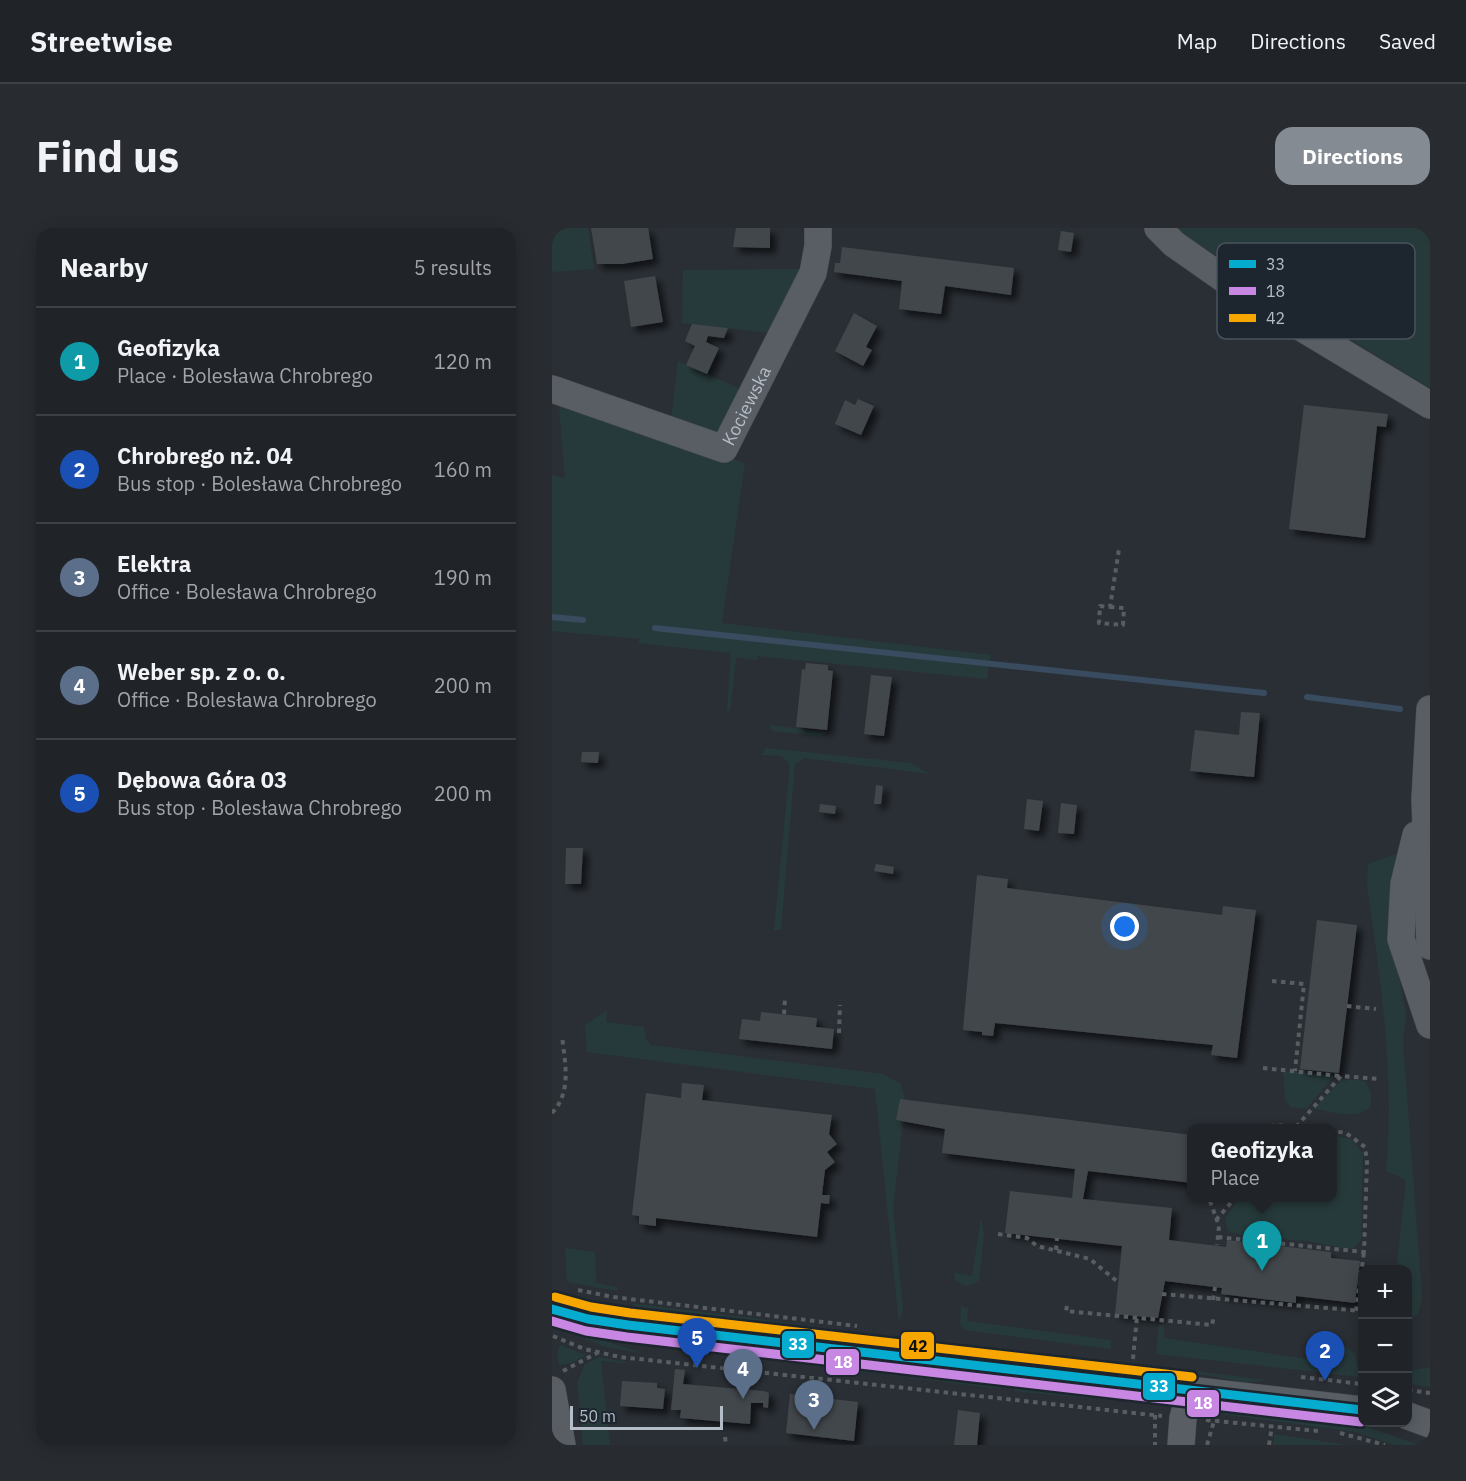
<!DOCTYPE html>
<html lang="en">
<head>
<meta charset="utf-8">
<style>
	body { margin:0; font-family:"IBM Plex Sans",sans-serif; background:#282b30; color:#f1f3f6 }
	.controls { position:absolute; right:18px; bottom:18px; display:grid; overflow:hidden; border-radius:12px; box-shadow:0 3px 15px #0003 }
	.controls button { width:54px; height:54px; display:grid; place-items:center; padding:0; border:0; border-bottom:2px solid #3d4045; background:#202328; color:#f1f3f6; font:30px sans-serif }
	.scale { position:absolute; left:18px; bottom:15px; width:153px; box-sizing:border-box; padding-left:6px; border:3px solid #b4bcc6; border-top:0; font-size:16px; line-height:21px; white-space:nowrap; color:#b4bcc6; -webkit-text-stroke:4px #1d262f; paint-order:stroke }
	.you { position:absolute; left:573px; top:699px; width:21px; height:21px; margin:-15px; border:4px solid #fff; border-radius:50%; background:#1a73e8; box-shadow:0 0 0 9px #1a73e833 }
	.badge { display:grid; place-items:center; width:39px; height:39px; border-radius:50%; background:#848b93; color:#fff; font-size:20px; font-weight:700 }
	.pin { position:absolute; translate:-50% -50px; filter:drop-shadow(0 2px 3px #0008) }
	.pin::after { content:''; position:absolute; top:32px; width:21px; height:18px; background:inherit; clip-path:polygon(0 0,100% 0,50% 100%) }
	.popup { position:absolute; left:635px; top:896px; width:150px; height:78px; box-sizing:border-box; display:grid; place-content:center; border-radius:12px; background:#202328; filter:drop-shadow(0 2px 4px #0005); font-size:20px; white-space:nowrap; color:#a2a4a8 }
	.popup b { font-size:22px; color:#f1f3f6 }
	.popup::after { content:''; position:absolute; left:50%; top:100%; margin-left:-12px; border:12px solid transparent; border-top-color:#202328 }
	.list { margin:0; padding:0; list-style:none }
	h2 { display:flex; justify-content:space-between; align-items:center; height:78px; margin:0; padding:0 24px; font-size:26px }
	h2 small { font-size:20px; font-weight:400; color:#a2a4a8 }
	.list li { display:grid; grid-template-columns:39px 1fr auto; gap:18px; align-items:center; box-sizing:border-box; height:108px; padding:0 24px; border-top:2px solid #3d4045 }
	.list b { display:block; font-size:22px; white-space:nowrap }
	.list p { margin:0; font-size:20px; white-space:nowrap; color:#a2a4a8 }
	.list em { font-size:20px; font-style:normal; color:#a2a4a8 }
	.icon { flex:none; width:33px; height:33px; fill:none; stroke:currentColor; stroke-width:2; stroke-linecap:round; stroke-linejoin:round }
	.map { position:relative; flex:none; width:878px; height:1217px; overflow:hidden; border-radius:18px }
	header { display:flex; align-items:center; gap:36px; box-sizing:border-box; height:84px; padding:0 30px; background:#202328; border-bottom:2px solid #3d4045 }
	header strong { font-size:28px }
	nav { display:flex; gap:33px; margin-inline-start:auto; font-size:21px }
	.intro { display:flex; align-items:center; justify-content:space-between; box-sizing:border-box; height:144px; padding:0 36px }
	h1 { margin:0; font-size:42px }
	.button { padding:15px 27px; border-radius:18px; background:#848b93; color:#fff; font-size:21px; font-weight:700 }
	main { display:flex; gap:36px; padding:0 36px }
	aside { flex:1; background:#202328; border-radius:18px; box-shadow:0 3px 15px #0003 }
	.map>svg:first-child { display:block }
	.green { fill:#273a3b }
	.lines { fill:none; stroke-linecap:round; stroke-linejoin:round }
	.stream { stroke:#394b5e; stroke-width:6 }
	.building { fill:#42474c; filter:url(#shadow) }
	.minor-casing { stroke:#484b50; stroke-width:28 }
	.path { stroke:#575d61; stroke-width:4; stroke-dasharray:4.5 4.5; stroke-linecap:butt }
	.minor { stroke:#595e64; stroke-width:27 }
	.bus-1-casing { stroke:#1d262f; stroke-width:14 }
	.bus-2-casing { stroke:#1d262f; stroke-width:14 }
	.bus-3-casing { stroke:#1d262f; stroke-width:14 }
	.bus-1 { stroke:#06acd0; stroke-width:9 }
	.bus-2 { stroke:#c787e3; stroke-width:9 }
	.bus-3 { stroke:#f7a600; stroke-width:9 }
	.labels { text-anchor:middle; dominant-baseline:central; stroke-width:4.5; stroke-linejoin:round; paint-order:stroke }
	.street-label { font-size:18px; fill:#b4bcc6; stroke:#1d262f }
	.key { fill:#1d262f; stroke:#4a535c; stroke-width:1.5 }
	.key-label { font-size:16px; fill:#b4bcc6 }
	.line-badge { stroke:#1d262f; stroke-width:2 }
	.badge-label { font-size:16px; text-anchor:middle; font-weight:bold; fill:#fff }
	.pale-badge-label { font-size:16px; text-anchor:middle; font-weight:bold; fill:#111 }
</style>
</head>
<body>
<header>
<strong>Streetwise</strong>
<nav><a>Map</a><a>Directions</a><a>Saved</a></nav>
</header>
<div class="intro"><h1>Find us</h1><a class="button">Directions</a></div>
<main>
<aside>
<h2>Nearby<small>5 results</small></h2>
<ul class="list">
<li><span class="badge" style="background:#0f9aa8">1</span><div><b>Geofizyka</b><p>Place · Bolesława Chrobrego</p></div><em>120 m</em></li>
<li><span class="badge" style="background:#1a4fb4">2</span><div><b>Chrobrego nż. 04</b><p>Bus stop · Bolesława Chrobrego</p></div><em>160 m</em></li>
<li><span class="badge" style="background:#5c6f8a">3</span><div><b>Elektra</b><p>Office · Bolesława Chrobrego</p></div><em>190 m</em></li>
<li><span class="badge" style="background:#5c6f8a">4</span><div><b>Weber sp. z o. o.</b><p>Office · Bolesława Chrobrego</p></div><em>200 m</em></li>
<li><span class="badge" style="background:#1a4fb4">5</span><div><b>Dębowa Góra 03</b><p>Bus stop · Bolesława Chrobrego</p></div><em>200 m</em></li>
</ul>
</aside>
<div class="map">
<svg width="878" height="1217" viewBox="0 0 878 1217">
	<defs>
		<filter id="shadow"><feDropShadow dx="5.5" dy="5.5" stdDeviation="3" flood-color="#0009"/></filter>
	</defs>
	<rect width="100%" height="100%" fill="#2a2f35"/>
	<!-- green -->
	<g class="green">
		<polygon points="0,0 36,0 42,41 0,44"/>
		<polygon points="624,0 878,0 878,160 753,84 722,68"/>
		<polygon points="249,41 224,106 130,95 131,42"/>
		<polygon points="126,133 193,163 173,201 159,207 119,193"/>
		<polygon points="0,172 193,235 170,395 439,427 435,451 206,428 205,432 184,429 178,483 175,482 179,425 86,415 88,411 0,403 0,247 13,250 7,178"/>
		<polygon points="217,497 275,504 269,508 220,503"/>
		<polygon points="214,520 358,535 378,546 252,530 243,536 229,702 222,702 238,537 230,528 210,527"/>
		<path d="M 850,624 L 845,738 L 854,787 L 851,814 L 870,1069 L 866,1086 L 856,1093 L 855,1040 L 845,1035 L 854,952 L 834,943 C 843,849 829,752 815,659 L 816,636 Z"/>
		<polygon points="55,782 54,794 92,799 94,811 99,817 331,846 349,856 353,872 348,872 344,892 351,894 341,980 351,1082 347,1095 323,861 35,824 33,797"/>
		<polygon points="731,843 782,848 754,881 738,879 733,871"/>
		<path d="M 790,851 L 813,853 L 819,864 L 819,878 C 805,893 781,883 762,881 Z"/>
		<polygon points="781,906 800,912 811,925 809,1012 803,1019 796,1021 756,1013 694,1009 676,1003 673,990 687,970 780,970"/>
		<path d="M 429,990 L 432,1005 L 427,1052 C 418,1059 412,1060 403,1052 L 402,1045 L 420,1048 Z"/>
		<polygon points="13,1020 43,1024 44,1055 66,1059 65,1063 15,1054"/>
		<polygon points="78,1075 271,1099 87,1081"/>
		<polygon points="409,1078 416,1080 415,1093 559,1112 559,1121 412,1102 408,1095"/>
		<polygon points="607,1097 612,1097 612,1110 789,1136 791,1117 803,1126 808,1149 604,1126"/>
		<polygon points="20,1106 37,1108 93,1126 54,1119"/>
		<polygon points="8,1117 34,1127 20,1135 7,1137 5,1125"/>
		<polygon points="418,1119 555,1133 558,1137 424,1122"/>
		<polygon points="47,1129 85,1136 49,1133 58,1217 31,1217 25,1155 33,1136"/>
		<polygon points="255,1131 448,1154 450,1161 248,1136"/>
		<polygon points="585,1136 714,1152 694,1155 659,1148 581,1139"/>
		<polygon points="878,1139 878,1159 856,1156 856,1143"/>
		<polygon points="465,1155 557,1166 556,1172 462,1163"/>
		<polygon points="687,1180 768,1189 813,1198 867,1217 843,1217 803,1204 669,1186"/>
		<polygon points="722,1206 796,1217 721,1217"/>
	</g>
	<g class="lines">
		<!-- stream -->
		<g class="stream">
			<polyline points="0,389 31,392"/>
			<polyline points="103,400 712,465"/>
			<polyline points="755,469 848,481"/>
		</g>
	</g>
	<!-- building -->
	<g class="building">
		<polygon points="39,0 96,0 101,31 70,36 45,36"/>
		<polygon points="184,0 218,0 218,20 181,19"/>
		<polygon points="509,3 522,5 519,24 506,22"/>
		<polygon points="290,19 462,40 459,67 393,58 389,86 347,81 350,53 282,44 283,35 288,35"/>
		<polygon points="103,48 111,94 79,99 72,53"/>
		<polygon points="302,85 325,98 314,119 320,122 311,138 283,123"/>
		<polygon points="140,96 176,100 172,110 156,108 154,114 167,120 155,146 134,137 143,118 133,113"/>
		<polygon points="306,171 322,178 309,207 283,196 293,172 303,177"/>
		<polygon points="752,177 836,186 834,199 825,198 813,310 737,301"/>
		<polygon points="254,435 276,437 276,442 281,443 275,502 244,499 250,441 253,442"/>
		<polygon points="319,447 340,449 332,508 312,506"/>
		<polygon points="689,484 708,485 702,549 638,543 643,502 687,507"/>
		<polygon points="30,524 47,524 46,535 29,534"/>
		<polygon points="324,557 331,558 329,576 322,576"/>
		<polygon points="475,571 491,573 487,603 472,601"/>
		<polygon points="509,575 525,577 522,606 506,605"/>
		<polygon points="268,576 284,578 283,586 267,584"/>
		<polygon points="14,620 31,620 29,656 13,656"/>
		<polygon points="324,636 342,639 341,646 322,643"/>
		<polygon points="425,647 456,651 455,660 670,687 671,678 704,682 685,830 659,827 661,817 443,795 441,808 430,807 430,804 411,802"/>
		<polygon points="765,692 805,697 787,845 748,841"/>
		<polygon points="209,784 265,790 264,799 282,801 280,821 187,811 190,791 208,793"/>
		<polygon points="130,855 152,857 150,872 280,887 277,906 285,916 275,924 283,934 273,942 270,967 278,967 277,976 269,975 265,1009 104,990 104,998 87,996 87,988 80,987 94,865 129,870"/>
		<polygon points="348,871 640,907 640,955 536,943 531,971 620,980 617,1012 674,1019 675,1012 779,1024 779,1030 808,1033 803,1075 744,1068 744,1075 669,1066 670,1060 613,1053 606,1090 563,1086 570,1018 453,1005 458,963 520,970 523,941 390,925 393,901 344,892"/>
		<polygon points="123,1141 133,1142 131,1156 212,1163 217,1165 216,1180 211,1179 211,1175 199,1175 198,1196 128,1190 129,1182 119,1182"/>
		<polygon points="70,1153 105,1155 105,1160 113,1161 111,1181 68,1178"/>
		<polygon points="238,1166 306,1174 302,1213 234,1205"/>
		<polygon points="406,1182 428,1185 425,1217 402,1217"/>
	</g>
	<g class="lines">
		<!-- minor casing -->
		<g class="minor-casing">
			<g id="minor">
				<polyline points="606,0 622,16 692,65 878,177"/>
				<path id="s1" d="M 0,161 L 172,221 L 261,45 L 266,18 L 266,0"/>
				<polyline points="878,481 873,571 878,718"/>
				<polyline points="864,607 852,656 849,711 878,797"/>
				<polyline points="0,1081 36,1091 76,1097 810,1182"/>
				<polyline points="0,1162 10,1217"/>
				<polyline points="856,1188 878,1196"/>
				<polyline points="629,1217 631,1190 639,1161"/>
			</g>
		</g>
		<!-- path -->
		<g class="path">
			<polyline points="558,379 572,380 571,397 547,395 548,378 558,379 567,321"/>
			<polyline points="720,753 752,756 743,843"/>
			<polyline points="795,778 824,781"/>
			<polyline points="232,786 233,771"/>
			<polyline points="287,805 288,777"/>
			<polyline points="711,840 788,848"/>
			<path d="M 0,885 C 20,864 13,835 10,808"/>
			<polyline points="744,899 789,848 827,851"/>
			<polyline points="709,900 724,897 756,900"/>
			<polyline points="658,973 667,998 665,1017"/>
			<polyline points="664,992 683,970"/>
			<polyline points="446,1006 475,1010 485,1018 538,1031 567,1055"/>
			<polyline points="666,1009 812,1024 815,934 813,919 794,905 780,903"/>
			<polyline points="504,1022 505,1010"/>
			<polyline points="26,1062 61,1069 305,1098"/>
			<polyline points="610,1066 810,1083"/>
			<polyline points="661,1072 663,1059"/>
			<polyline points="515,1078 514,1083 660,1097 662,1088"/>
			<polyline points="804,1083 812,1024"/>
			<polyline points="1,1108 32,1121 68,1129 610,1188"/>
			<polyline points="581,1131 585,1089"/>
			<polyline points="11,1143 45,1125"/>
			<polyline points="749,1149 810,1156"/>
			<polyline points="856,1162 878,1165"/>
			<polyline points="603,1187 603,1217"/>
			<polyline points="654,1192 766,1203"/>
			<polyline points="788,1205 833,1217"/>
			<polyline points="173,1209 174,1217"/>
			<polyline points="655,1217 662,1193"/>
			<polyline points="717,1217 720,1198"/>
		</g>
		<!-- minor -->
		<use href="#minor" class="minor"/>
		<!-- bus-1 casing -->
		<g class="bus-1-casing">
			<polyline id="bus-1" points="0,1081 36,1091 76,1097 810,1182"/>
		</g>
		<!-- bus-2 casing -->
		<g class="bus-2-casing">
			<polyline id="bus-2" points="0,1093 34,1103 75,1109 809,1194"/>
		</g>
		<!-- bus-3 casing -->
		<g class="bus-3-casing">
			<polyline id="bus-3" points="3,1069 39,1079 78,1085 640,1149"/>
		</g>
		<!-- bus-1 -->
		<use href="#bus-1" class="bus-1"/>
		<!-- bus-2 -->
		<use href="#bus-2" class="bus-2"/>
		<!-- bus-3 -->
		<use href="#bus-3" class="bus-3"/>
	</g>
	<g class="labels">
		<!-- street labels -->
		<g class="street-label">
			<text stroke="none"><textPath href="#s1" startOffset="231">Kociewska</textPath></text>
		</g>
	</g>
	<!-- legend -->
	<rect x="665" y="15" width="198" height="96" rx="9" class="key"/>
	<rect x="677" y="32" width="27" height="8" fill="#06acd0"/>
	<rect x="677" y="59" width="27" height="8" fill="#c787e3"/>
	<rect x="677" y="86" width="27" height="8" fill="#f7a600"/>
	<g class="key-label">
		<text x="714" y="42">33</text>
		<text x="714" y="69">18</text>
		<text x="714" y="96">42</text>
	</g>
	<g class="line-badge">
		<rect x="229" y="1102" width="34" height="29" rx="6" fill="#06acd0"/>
		<rect x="348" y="1103" width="35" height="29" rx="6" fill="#f7a600"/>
		<rect x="273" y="1120" width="35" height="28" rx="6" fill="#c787e3"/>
		<rect x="590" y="1144" width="34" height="29" rx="6" fill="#06acd0"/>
		<rect x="634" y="1161" width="34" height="29" rx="6" fill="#c787e3"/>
	</g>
	<g class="badge-label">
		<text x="246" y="1122">33</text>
		<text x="291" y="1140">18</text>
		<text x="607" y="1164">33</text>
		<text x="651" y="1181">18</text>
	</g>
	<g class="pale-badge-label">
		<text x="366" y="1124">42</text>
	</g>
</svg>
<div class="controls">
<button>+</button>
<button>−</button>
<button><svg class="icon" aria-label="layers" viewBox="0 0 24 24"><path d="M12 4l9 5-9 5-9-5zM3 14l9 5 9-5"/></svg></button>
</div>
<div class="scale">50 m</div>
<div class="you"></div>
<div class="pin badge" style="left:710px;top:1043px;background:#0f9aa8">1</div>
<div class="popup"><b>Geofizyka</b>Place</div>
<div class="pin badge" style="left:773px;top:1153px;background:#1a4fb4">2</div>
<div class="pin badge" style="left:262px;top:1202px;background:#5c6f8a">3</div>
<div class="pin badge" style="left:191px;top:1171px;background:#5c6f8a">4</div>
<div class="pin badge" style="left:145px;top:1140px;background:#1a4fb4">5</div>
</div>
</main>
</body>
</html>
